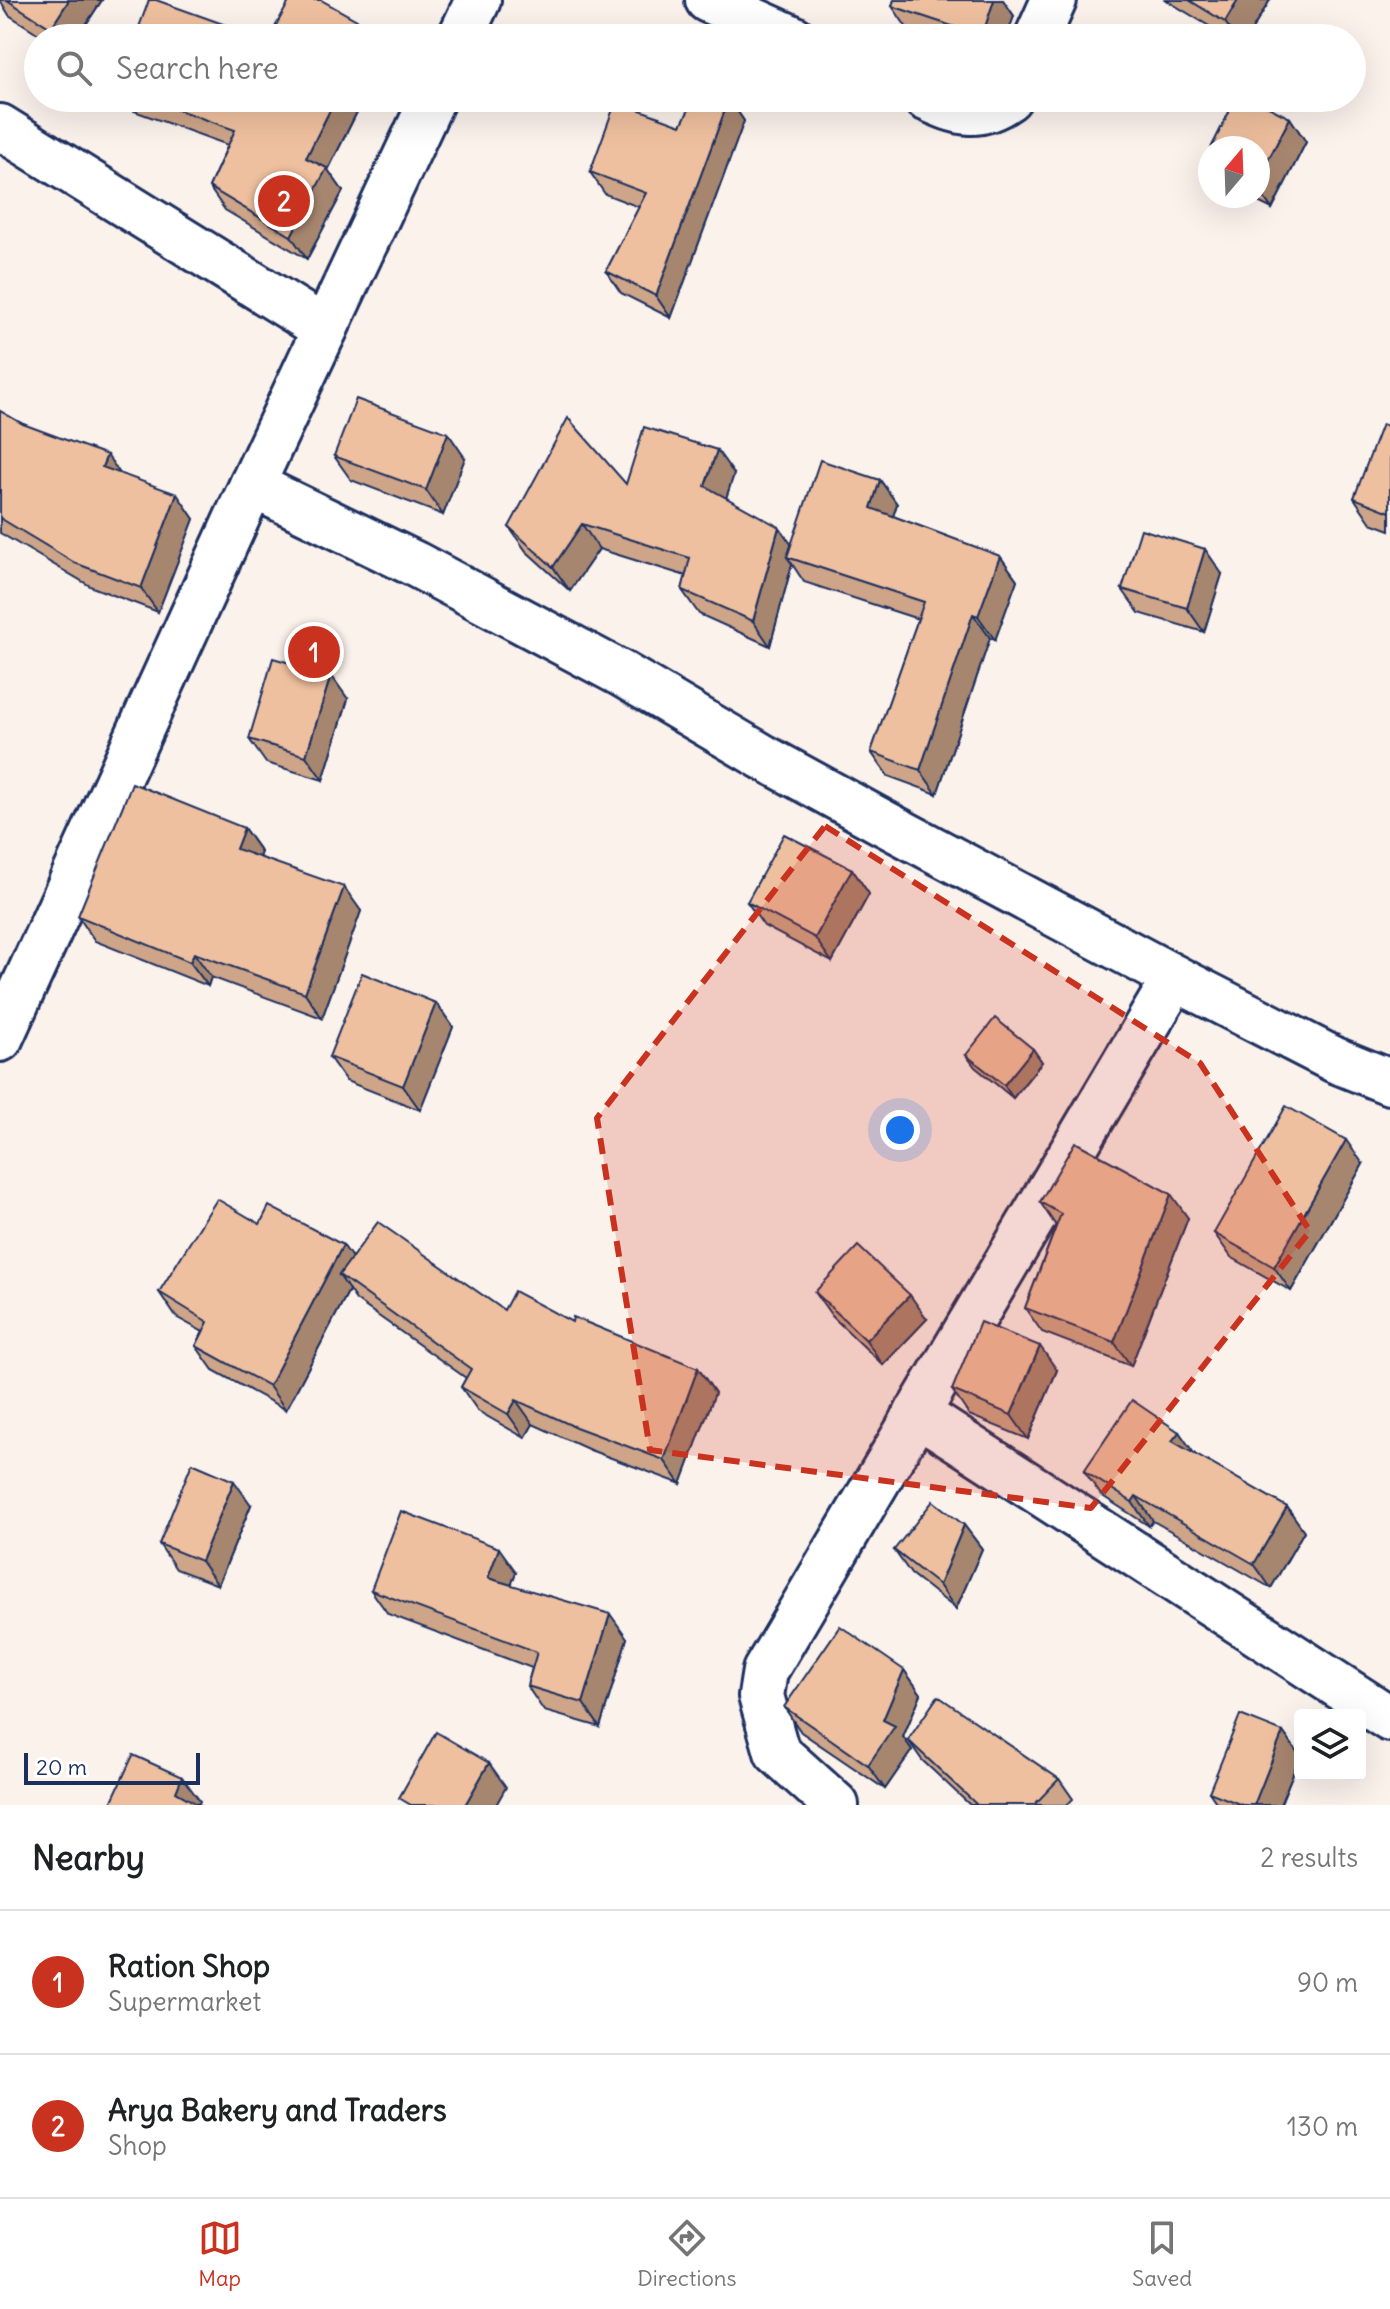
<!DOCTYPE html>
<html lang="en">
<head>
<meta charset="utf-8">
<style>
	body { margin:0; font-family:Delius,sans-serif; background:#f2f2f2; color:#202124 }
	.controls { position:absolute; right:24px; bottom:24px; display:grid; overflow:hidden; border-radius:8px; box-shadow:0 8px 32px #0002 }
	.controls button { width:72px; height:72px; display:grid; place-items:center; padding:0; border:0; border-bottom:2px solid #e0e0e0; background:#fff; color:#202124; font:40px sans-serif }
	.compass { position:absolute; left:1198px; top:136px; width:72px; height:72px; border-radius:50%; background:#fff; box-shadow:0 8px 32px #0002; rotate:19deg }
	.scale { position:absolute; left:24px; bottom:20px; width:176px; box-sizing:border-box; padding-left:8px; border:4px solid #1b2f5e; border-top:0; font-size:22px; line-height:28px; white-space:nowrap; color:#1b2f5e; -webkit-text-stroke:6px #fff; paint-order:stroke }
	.you { position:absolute; left:900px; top:1130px; width:28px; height:28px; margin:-20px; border:6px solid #fff; border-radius:50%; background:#1a73e8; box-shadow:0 0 0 12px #1a73e833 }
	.badge { display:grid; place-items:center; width:52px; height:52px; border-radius:50%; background:#c8321e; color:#fff; font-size:26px; font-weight:700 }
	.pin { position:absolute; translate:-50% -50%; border:4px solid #fff; box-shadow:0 2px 8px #0006 }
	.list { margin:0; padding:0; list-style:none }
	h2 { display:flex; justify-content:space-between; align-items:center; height:104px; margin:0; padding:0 32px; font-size:34px }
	h2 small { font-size:26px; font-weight:400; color:#757577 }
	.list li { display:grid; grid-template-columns:52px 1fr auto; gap:24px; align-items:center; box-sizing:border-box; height:144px; padding:0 32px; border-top:2px solid #e0e0e0 }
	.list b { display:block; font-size:30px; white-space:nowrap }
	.list p { margin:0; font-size:26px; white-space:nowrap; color:#757577 }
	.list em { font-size:26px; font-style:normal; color:#757577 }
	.icon { flex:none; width:44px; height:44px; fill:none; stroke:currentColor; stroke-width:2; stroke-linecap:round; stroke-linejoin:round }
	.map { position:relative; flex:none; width:1390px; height:1805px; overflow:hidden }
	.search { position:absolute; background:#fff; box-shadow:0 8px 32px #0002; left:24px; right:24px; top:24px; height:88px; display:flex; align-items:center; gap:20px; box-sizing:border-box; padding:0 28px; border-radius:44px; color:#757577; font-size:30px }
	.sheet { height:392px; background:#fff }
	nav { display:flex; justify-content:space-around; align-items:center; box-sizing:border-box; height:112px; border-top:2px solid #e0e0e0; background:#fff; font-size:22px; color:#757577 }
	nav a { display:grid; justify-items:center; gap:4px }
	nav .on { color:#c8321e }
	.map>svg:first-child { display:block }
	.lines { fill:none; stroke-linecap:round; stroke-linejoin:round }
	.minor-casing { stroke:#1b2f5e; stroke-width:50 }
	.secondary-casing { stroke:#1b2f5e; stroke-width:50 }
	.minor { stroke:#fff; stroke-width:44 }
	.secondary { stroke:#fff; stroke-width:44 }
	.wall { fill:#cea589; stroke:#1b2f5e; stroke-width:2 }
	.shaded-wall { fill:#a7866f; stroke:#1b2f5e; stroke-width:2 }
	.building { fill:#efc09f; stroke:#1b2f5e; stroke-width:2 }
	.marked { fill:#c8321e; fill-opacity:0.2; stroke:#c8321e; stroke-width:6; stroke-dasharray:16 10; stroke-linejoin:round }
</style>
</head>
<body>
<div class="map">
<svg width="1390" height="1805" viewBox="0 0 1390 1805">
	<rect width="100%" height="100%" fill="#fcf2ec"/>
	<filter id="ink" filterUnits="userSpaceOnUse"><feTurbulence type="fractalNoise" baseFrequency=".0125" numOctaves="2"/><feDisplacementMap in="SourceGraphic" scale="16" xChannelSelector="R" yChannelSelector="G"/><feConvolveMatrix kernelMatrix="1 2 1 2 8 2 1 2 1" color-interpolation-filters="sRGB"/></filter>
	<g filter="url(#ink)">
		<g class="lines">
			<!-- minor casing -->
			<g class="minor-casing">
				<g id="minor">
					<polyline points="708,0 793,38"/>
					<polyline points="1037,38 1054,0"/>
					<path d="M 926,98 C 959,113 978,120 1009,98"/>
					<polyline points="0,127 325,329"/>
					<polyline points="252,485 415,564 622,674 763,757 882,822 1175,978 1335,1060 1390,1082"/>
					<polyline points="917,1413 1390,1719"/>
					<polyline points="836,1805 777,1752 761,1696 765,1671 1175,978"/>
				</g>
			</g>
			<!-- secondary casing -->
			<g class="secondary-casing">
				<g id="secondary">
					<polyline points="460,38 478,0"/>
					<polyline points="0,1039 252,485 433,98"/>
				</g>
			</g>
			<!-- minor -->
			<use href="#minor" class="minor"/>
			<!-- secondary -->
			<use href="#secondary" class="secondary"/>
		</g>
		<!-- wall -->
		<g class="wall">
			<polygon points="0,0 102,0 77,38 45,38 9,15"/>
			<polygon points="894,0 1003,0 1014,16 1006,38 932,38 909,31 892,6"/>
			<polygon points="1166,0 1270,0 1247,38 1229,38"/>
			<polygon points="125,98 364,98 328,170 343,191 307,259 225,210 209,187 228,145 134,111"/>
			<polygon points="729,99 744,121 671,318 621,293 606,271 639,207 605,194 590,172"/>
			<polygon points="1290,118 1306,142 1272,209 1246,196 1258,196 1258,148"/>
			<polygon points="0,411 23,424 119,473 194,519 158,612 92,587 0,533"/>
			<polygon points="1390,416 1390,530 1371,523 1354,498 1387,426"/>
			<polygon points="334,456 465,458 443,515 351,480"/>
			<polygon points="734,474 726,498 792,545 880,480 897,504 893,516 1000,556 1017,580 995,640 990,638 937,794 888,776 871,752 918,619 804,582 792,564 770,646 699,614 682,590 686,576 599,549 570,591 526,551 509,527 626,484"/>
			<polygon points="1222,574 1204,632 1139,613 1122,589"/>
			<polygon points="348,699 323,780 266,763 249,739"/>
			<polygon points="244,828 261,852 259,857 361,911 322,1018 211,977 208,986 95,941 78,916"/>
			<polygon points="852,869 869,894 832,962 764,926 747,902"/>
			<polygon points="436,1003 453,1027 420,1110 346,1081 329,1057"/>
			<polygon points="1033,1049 1042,1062 1013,1098 975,1067 966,1055"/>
			<polygon points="1363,1164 1291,1291 1231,1257 1214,1233"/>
			<polygon points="1040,1202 1188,1218 1131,1366 1042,1332 1025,1308 1056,1226"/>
			<polygon points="260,1224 504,1310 572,1322 698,1368 715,1393 681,1484 590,1450 533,1424 525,1438 478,1411 461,1387 466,1378 356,1300 349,1290 286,1410 213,1370 196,1346 203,1332 176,1317 159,1292"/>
			<polygon points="815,1292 927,1319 883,1365 832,1316"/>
			<polygon points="1057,1370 1028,1439 969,1415 952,1390"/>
			<polygon points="1179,1432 1194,1454 1287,1507 1304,1531 1271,1588 1153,1521 1149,1526 1101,1495 1084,1471"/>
			<polygon points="251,1505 218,1585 176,1569 159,1544"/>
			<polygon points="964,1525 982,1549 956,1609 911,1574 894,1550"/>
			<polygon points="516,1572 511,1585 627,1638 600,1727 544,1711 527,1686 532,1668 388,1614 371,1590"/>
			<polygon points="904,1670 921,1694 903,1737 912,1750 885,1789 801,1732 784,1707"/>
			<polygon points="1283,1732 1300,1756 1280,1805 1218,1805 1209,1792"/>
			<polygon points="908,1740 1059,1779 1073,1799 1067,1805 970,1805 922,1760"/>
		</g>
		<!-- shaded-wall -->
		<g class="shaded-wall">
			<polygon points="69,0 102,0 77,38 58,38 51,28"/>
			<polygon points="994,0 1003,0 1014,16 1006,38 984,38 982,36"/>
			<polygon points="1238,0 1270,0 1247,38 1236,38 1225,22"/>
			<polygon points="371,28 378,38 366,38"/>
			<polygon points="336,98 364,98 328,170 343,191 307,259 291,236 306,158"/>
			<polygon points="729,99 744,121 671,318 656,296"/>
			<polygon points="1290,118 1306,142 1272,209 1258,189 1258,179"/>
			<polygon points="448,433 465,458 443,515 426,490"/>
			<polygon points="717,450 734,474 722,510 705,486"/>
			<polygon points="107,455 124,479 102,467"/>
			<polygon points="880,480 897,504 888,532 871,508"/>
			<polygon points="177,494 194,519 158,612 141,588"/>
			<polygon points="582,524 599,549 570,591 553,567"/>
			<polygon points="779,527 796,551 787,557 792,564 770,646 753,621"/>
			<polygon points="1205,549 1222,574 1204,632 1187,608"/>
			<polygon points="1000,556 1017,580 995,640 978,616"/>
			<polygon points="973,614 990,638 937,794 920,770"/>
			<polygon points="331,675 348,699 323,780 306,756"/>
			<polygon points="244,828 261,852 253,873 236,849"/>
			<polygon points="852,869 869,894 832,962 815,938"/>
			<polygon points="344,887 361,911 322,1018 305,993"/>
			<polygon points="194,953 211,977 208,986 190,962"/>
			<polygon points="436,1003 453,1027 420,1110 403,1086"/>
			<polygon points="1033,1049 1042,1062 1013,1098 1004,1085"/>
			<polygon points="1346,1140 1363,1164 1291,1291 1274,1267"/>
			<polygon points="1171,1194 1188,1218 1131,1366 1114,1342"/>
			<polygon points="343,1245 360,1269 339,1275 349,1290 286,1410 269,1386"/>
			<polygon points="910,1295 927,1319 883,1365 866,1340"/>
			<polygon points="1040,1346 1057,1370 1028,1439 1011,1415"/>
			<polygon points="698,1368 715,1393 681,1484 664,1460"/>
			<polygon points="516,1400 533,1424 525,1438 508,1414"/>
			<polygon points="1179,1432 1196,1456 1172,1441"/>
			<polygon points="234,1481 251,1505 218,1585 201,1561"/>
			<polygon points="1136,1496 1153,1521 1149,1526 1132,1502"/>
			<polygon points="1287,1507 1304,1531 1271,1588 1254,1564"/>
			<polygon points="964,1525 982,1549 956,1609 939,1585"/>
			<polygon points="499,1548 516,1572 505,1602 488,1578"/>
			<polygon points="610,1614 627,1638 600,1727 583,1703"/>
			<polygon points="904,1670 921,1694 903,1737 912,1750 885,1789 868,1765 883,1720"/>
			<polygon points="1283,1732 1300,1756 1280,1805 1254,1805"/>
			<polygon points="489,1763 506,1787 496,1805 465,1805"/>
			<polygon points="182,1777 200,1801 198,1805 176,1792"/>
		</g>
		<!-- building -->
		<g class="building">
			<polygon points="7,0 69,0 51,28"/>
			<polygon points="149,0 156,0 262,38 135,38"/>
			<polygon points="290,0 321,0 371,28 366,38 269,38"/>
			<polygon points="894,0 994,0 982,36 892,6"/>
			<polygon points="1189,0 1238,0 1225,22"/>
			<polygon points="145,98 336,98 306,158 327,168 291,236 209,187 235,130"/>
			<polygon points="695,98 729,99 656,296 606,271 646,193 590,172 616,101 681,125"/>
			<polygon points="1236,98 1251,98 1290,118 1258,179 1258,148 1211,148"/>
			<polygon points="1210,150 1210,162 1205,159"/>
			<polygon points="356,399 448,433 426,490 334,456"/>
			<polygon points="0,411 23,424 107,455 102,467 177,494 141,588 75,563 0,518"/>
			<polygon points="1390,416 1390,512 1354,498 1382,424 1387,426"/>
			<polygon points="568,418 626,484 644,427 717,450 705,486 779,527 753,621 682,590 690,558 582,524 553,567 509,527"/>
			<polygon points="820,460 880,480 871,508 1000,556 978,616 973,614 920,770 871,752 924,602 787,557"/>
			<polygon points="1141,529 1205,549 1187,608 1122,589"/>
			<polygon points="273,658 331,675 306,756 249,739"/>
			<polygon points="132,783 244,828 236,849 344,887 305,993 194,953 190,962 78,916"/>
			<polygon points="784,834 852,869 815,938 747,902"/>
			<polygon points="362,973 436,1003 403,1086 329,1057"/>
			<polygon points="995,1018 1033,1049 1004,1085 966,1055"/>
			<polygon points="1286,1106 1346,1140 1274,1267 1214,1233"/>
			<polygon points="1075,1142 1171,1194 1114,1342 1025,1308 1061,1214 1040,1202"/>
			<polygon points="217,1199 260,1224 269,1206 343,1245 269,1386 196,1346 208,1322 159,1292"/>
			<polygon points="378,1222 504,1310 514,1291 572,1322 573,1317 698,1368 664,1460 573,1426 516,1400 508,1414 461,1387 471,1369 339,1275"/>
			<polygon points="858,1246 910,1295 866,1340 815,1292"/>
			<polygon points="980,1322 1040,1346 1011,1415 952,1390"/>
			<polygon points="1132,1400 1179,1432 1172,1441 1287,1507 1254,1564 1136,1496 1132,1502 1084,1471"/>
			<polygon points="192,1463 234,1481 201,1561 159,1544"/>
			<polygon points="933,1501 964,1525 939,1585 894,1550"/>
			<polygon points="401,1511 499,1548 488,1578 610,1614 583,1703 527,1686 537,1652 371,1590"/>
			<polygon points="840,1626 904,1670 883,1720 895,1726 868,1765 784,1707"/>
			<polygon points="938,1696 1059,1779 1034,1805 977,1805 908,1740"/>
			<polygon points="1240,1715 1283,1732 1254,1805 1242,1805 1209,1792"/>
			<polygon points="436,1732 489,1763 465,1805 411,1805 399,1798"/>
			<polygon points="133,1755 182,1777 176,1792 199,1805 110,1805"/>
		</g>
	</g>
	<!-- marked area -->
	<path class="marked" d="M 825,826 L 1200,1063 L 1310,1231 L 1091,1508 L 650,1450 L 597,1118 Z"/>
</svg>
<div class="controls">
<button><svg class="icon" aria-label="layers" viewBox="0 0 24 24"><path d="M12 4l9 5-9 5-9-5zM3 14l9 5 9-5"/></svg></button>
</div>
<svg class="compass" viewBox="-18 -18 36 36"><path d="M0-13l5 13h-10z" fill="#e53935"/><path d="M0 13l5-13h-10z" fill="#757577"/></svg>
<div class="scale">20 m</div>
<div class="you"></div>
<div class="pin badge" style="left:314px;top:652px">1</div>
<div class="pin badge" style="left:284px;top:201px">2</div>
<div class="search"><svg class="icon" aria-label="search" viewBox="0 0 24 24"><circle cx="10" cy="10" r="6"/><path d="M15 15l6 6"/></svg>Search here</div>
</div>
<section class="sheet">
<h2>Nearby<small>2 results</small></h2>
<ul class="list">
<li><span class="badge">1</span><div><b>Ration Shop</b><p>Supermarket</p></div><em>90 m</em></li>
<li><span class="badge">2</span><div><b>Arya Bakery and Traders</b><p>Shop</p></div><em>130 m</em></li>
</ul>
</section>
<nav>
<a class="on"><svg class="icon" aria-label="map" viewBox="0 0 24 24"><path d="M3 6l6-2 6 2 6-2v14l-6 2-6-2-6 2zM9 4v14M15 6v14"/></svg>Map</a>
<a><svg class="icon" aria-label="directions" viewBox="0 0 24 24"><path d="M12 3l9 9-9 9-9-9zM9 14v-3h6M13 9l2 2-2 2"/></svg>Directions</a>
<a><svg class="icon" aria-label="saved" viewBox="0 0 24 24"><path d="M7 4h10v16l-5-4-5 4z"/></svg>Saved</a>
</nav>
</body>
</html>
